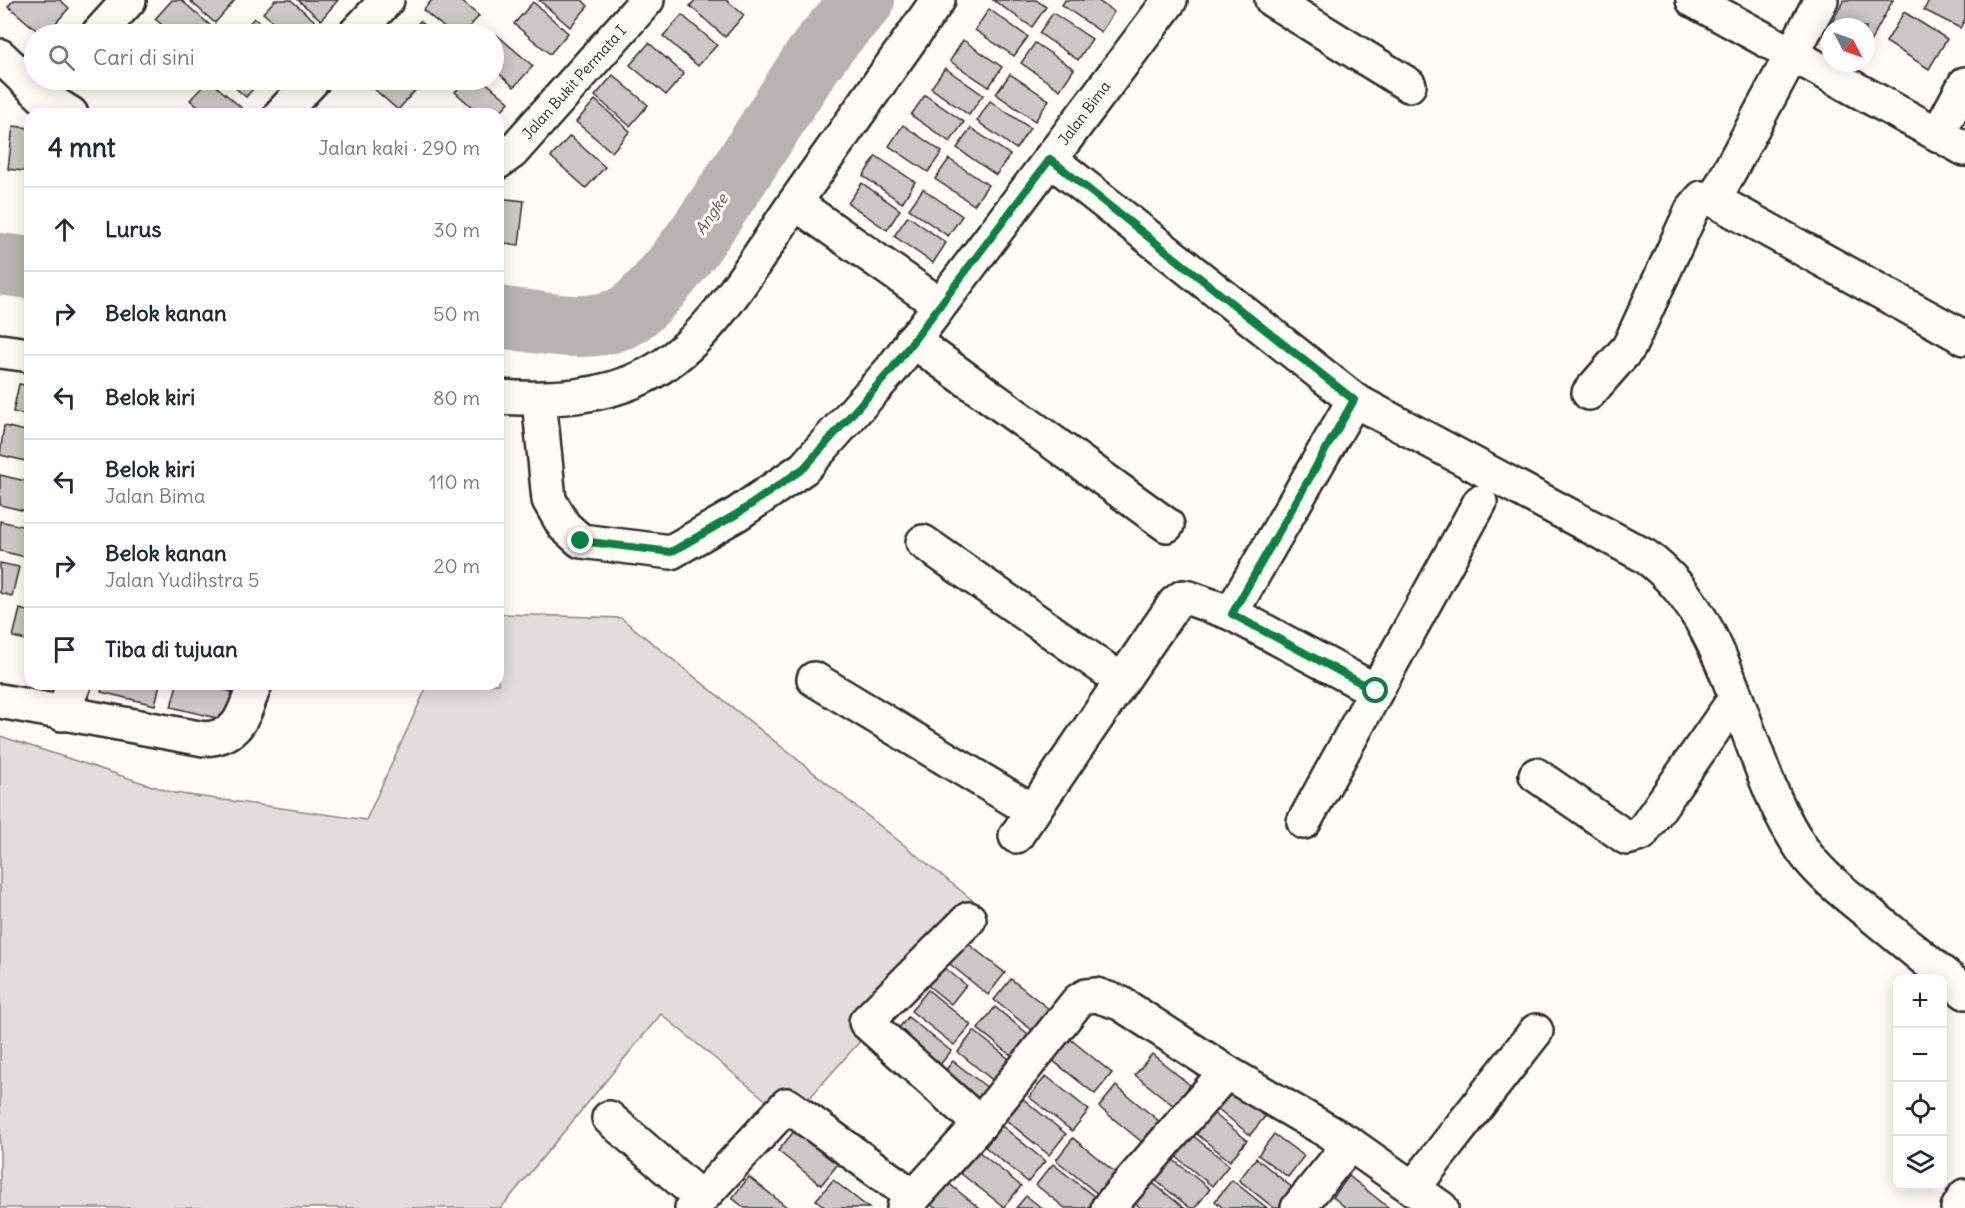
<!DOCTYPE html>
<html lang="id">
<head>
<meta charset="utf-8">
<style>
	body { margin:0; font-family:Delius,sans-serif; background:#f2f2f3; color:#1f2937 }
	.controls { position:absolute; right:18px; bottom:18px; display:grid; overflow:hidden; border-radius:12px; box-shadow:0 3px 15px #0003 }
	.controls button { width:54px; height:54px; display:grid; place-items:center; padding:0; border:0; border-bottom:2px solid #e0e1e3; background:#fff; color:#1f2937; font:30px sans-serif }
	.compass { position:absolute; left:1821px; top:18px; width:54px; height:54px; border-radius:50%; background:#fff; box-shadow:0 3px 15px #0003; rotate:131deg }
	.stop { position:absolute; width:18px; height:18px; margin:-14px; border:4px solid #0b8043; border-radius:50%; background:#fff }
	.stop.end { background:#0b8043; border-color:#fff; box-shadow:0 2px 6px #0008 }
	.list { margin:0; padding:0; list-style:none }
	h2 { display:flex; justify-content:space-between; align-items:center; height:78px; margin:0; padding:0 24px; font-size:26px }
	h2 small { font-size:20px; font-weight:400; color:#747a83 }
	.list li { display:grid; grid-template-columns:39px 1fr auto; gap:18px; align-items:center; box-sizing:border-box; height:84px; padding:0 24px; border-top:2px solid #e0e1e3 }
	.list b { display:block; font-size:22px; white-space:nowrap }
	.list p { margin:0; font-size:20px; white-space:nowrap; color:#747a83 }
	.list em { font-size:20px; font-style:normal; color:#747a83 }
	.icon { flex:none; width:33px; height:33px; fill:none; stroke:currentColor; stroke-width:2; stroke-linecap:round; stroke-linejoin:round }
	.map { position:relative; flex:none; width:1965px; height:1208px; overflow:hidden }
	.search { position:absolute; background:#fff; box-shadow:0 3px 15px #0003; left:24px; top:24px; width:480px; height:66px; display:flex; align-items:center; gap:15px; box-sizing:border-box; padding:0 21px; border-radius:33px; color:#747a83; font-size:22px }
	.panel { position:absolute; background:#fff; box-shadow:0 3px 15px #0003; left:24px; top:108px; width:480px; height:582px; border-radius:18px }
	.map>svg:first-child { display:block }
	.green { fill:#dfdeda; stroke:#858482; stroke-width:1.5 }
	.lines { fill:none; stroke-linecap:round; stroke-linejoin:round }
	.river { stroke:#b5b4b1; stroke-width:62 }
	.building { fill:#c9c8c4; stroke:#2b2b2b; stroke-width:1.5 }
	.street-casing { stroke:#2b2b2b; stroke-width:38 }
	.street { stroke:#fdfcf7; stroke-width:33 }
	.route { stroke:#0b8043; stroke-width:8 }
	.labels { text-anchor:middle; dominant-baseline:central; stroke-width:6; stroke-linejoin:round; paint-order:stroke }
	.street-label { font-size:15px; fill:#2b2b2b; stroke:#fdfcf7 }
	.water-label { font-size:16px; font-style:italic; fill:#5b5b5a; stroke:#fdfcf7 }
</style>
</head>
<body>
<div class="map">
<svg width="1965" height="1208" viewBox="0 0 1965 1208">
	<rect width="100%" height="100%" fill="#fdfcf7"/>
	<filter id="ink" filterUnits="userSpaceOnUse"><feTurbulence type="fractalNoise" baseFrequency=".0167" numOctaves="2"/><feDisplacementMap in="SourceGraphic" scale="12" xChannelSelector="R" yChannelSelector="G"/><feConvolveMatrix kernelMatrix="1 2 1 2 8 2 1 2 1" color-interpolation-filters="sRGB"/></filter>
	<g filter="url(#ink)">
		<!-- green -->
		<polygon class="green" points="498,614 621,618 980,906 790,1120 661,1014 501,1208 0,1208 0,736 174,793 366,820 428,684 498,684"/>
		<g class="lines">
			<!-- river -->
			<g class="river">
				<polyline points="0,264 30,268"/>
				<path d="M 498,317 C 535,321 583,334 620,319 C 670,299 777,111 814,59 C 828,38 847,19 864,0"/>
			</g>
		</g>
		<!-- building -->
		<g class="building">
			<polygon points="14,0 60,0 69,8 46,34 41,34 8,6"/>
			<polygon points="172,0 181,0 211,26 204,34 173,34 155,19"/>
			<polygon points="189,0 235,0 215,23"/>
			<polygon points="275,0 291,0 317,23 307,34 288,34 263,13"/>
			<polygon points="298,0 338,0 321,20"/>
			<polygon points="432,0 460,0 479,16 463,34 452,34 423,10"/>
			<polygon points="539,0 582,0 588,6 570,27"/>
			<polygon points="695,0 726,0 744,15 725,37 690,6"/>
			<polygon points="993,0 1036,0 1046,7 1032,27"/>
			<polygon points="1065,0 1097,0 1114,12 1101,32 1062,5"/>
			<polygon points="1844,0 1893,0 1869,44 1866,42 1866,27 1837,27 1831,24"/>
			<polygon points="1929,0 1965,0 1965,19 1960,28 1924,10"/>
			<polygon points="533,2 568,33 550,54 514,24"/>
			<polygon points="989,9 1028,37 1014,56 975,30"/>
			<polygon points="1904,12 1947,39 1929,69 1886,42"/>
			<polygon points="1053,13 1092,39 1078,60 1039,33"/>
			<polygon points="682,15 717,45 698,66 663,36"/>
			<polygon points="254,18 273,34 240,34"/>
			<polygon points="420,21 435,34 408,34"/>
			<polygon points="497,35 533,66 514,87 494,69 494,40"/>
			<polygon points="963,40 1002,67 989,87 950,61"/>
			<polygon points="649,43 684,74 666,95 630,65"/>
			<polygon points="1035,43 1074,69 1060,90 1021,63"/>
			<polygon points="945,68 983,95 969,115 931,88"/>
			<polygon points="1010,74 1049,100 1035,121 996,94"/>
			<polygon points="613,75 648,105 630,126 595,96"/>
			<polygon points="209,80 243,109 239,114 206,114 190,100"/>
			<polygon points="226,80 261,80 246,97"/>
			<polygon points="364,80 412,80 419,86 398,110"/>
			<polygon points="466,80 483,80 509,102 498,114 480,114 455,92"/>
			<polygon points="925,95 964,122 950,142 911,115"/>
			<polygon points="595,100 630,131 612,152 576,122"/>
			<polygon points="990,101 1030,128 1016,149 977,121"/>
			<polygon points="903,125 942,152 928,172 889,146"/>
			<polygon points="13,126 30,128 30,172 8,169"/>
			<polygon points="971,128 1010,155 996,175 957,148"/>
			<polygon points="570,136 605,167 586,188 551,157"/>
			<polygon points="876,156 915,182 902,203 863,176"/>
			<polygon points="949,159 988,185 974,205 935,179"/>
			<polygon points="862,183 900,210 887,230 848,203"/>
			<polygon points="923,189 962,216 948,236 909,209"/>
			<polygon points="498,198 524,201 519,245 498,242"/>
			<polygon points="908,216 946,243 933,263 894,236"/>
			<polygon points="19,384 30,386 30,416 13,412"/>
			<polygon points="4,426 30,432 30,462 0,455"/>
			<polygon points="0,475 30,482 30,512 0,505"/>
			<polygon points="0,521 30,528 30,558 0,551"/>
			<polygon points="0,563 19,567 12,596 0,593"/>
			<polygon points="20,609 30,612 30,641 13,637"/>
			<polygon points="103,684 160,684 155,705 101,692"/>
			<polygon points="177,684 200,684 232,692 225,720 171,707"/>
			<polygon points="962,939 1005,973 988,995 945,960"/>
			<polygon points="941,965 966,985 951,1004 926,984"/>
			<polygon points="1011,979 1054,1013 1037,1034 994,1000"/>
			<polygon points="928,990 971,1025 954,1045 911,1011"/>
			<polygon points="995,1007 1038,1042 1021,1063 978,1029"/>
			<polygon points="908,1017 951,1051 934,1072 891,1037"/>
			<polygon points="974,1031 1018,1066 1001,1087 958,1052"/>
			<polygon points="1069,1038 1112,1073 1095,1094 1052,1060"/>
			<polygon points="1152,1054 1195,1089 1179,1110 1135,1075"/>
			<polygon points="953,1061 997,1095 980,1116 936,1082"/>
			<polygon points="1046,1076 1089,1110 1072,1131 1029,1097"/>
			<polygon points="1224,1079 1267,1114 1250,1135 1207,1100"/>
			<polygon points="1116,1086 1159,1121 1142,1142 1099,1107"/>
			<polygon points="1023,1099 1066,1134 1049,1155 1006,1120"/>
			<polygon points="1203,1105 1247,1140 1230,1161 1187,1126"/>
			<polygon points="1002,1126 1045,1161 1028,1182 985,1147"/>
			<polygon points="795,1130 838,1164 821,1185 778,1151"/>
			<polygon points="1186,1130 1229,1165 1212,1186 1169,1151"/>
			<polygon points="1274,1134 1304,1156 1288,1177 1258,1155"/>
			<polygon points="1073,1138 1116,1173 1099,1195 1056,1160"/>
			<polygon points="978,1151 1021,1186 1004,1207 960,1173"/>
			<polygon points="1167,1155 1210,1189 1195,1208 1190,1208 1150,1176"/>
			<polygon points="1256,1158 1299,1193 1287,1208 1274,1208 1239,1180"/>
			<polygon points="1053,1164 1096,1198 1089,1208 1065,1208 1036,1185"/>
			<polygon points="1349,1176 1389,1208 1346,1208 1333,1197"/>
			<polygon points="749,1177 788,1208 745,1208 732,1198"/>
			<polygon points="833,1180 869,1208 826,1208 816,1200"/>
			<polygon points="1149,1180 1184,1208 1141,1208 1132,1201"/>
			<polygon points="1232,1180 1267,1208 1223,1208 1215,1201"/>
			<polygon points="947,1182 979,1208 935,1208 930,1204"/>
			<polygon points="1026,1196 1042,1208 1016,1208"/>
		</g>
		<g class="lines">
			<!-- street casing -->
			<g class="street-casing">
				<g id="street">
					<polyline points="1272,0 1409,85"/>
					<polyline points="1693,0 1965,149"/>
					<polyline points="1821,0 1714,200 1965,338"/>
					<polyline points="98,34 129,0"/>
					<polyline points="355,34 387,0"/>
					<polyline points="0,56 42,96 71,114"/>
					<polyline points="281,114 313,80"/>
					<polyline points="1938,134 1965,84"/>
					<path d="M 1050,159 L 1354,400 L 1645,556 C 1738,623 1741,767 1807,856 C 1824,878 1849,897 1870,914 C 1902,940 1933,966 1965,992"/>
					<polyline points="498,162 512,152 647,0"/>
					<polyline points="795,203 939,304"/>
					<polyline points="912,340 1167,525"/>
					<polyline points="0,351 30,355"/>
					<polyline points="1589,393 1629,347 1692,210 1702,198 1714,200"/>
					<path d="M 498,397 C 550,400 602,399 649,374 C 713,340 755,259 796,201 C 843,134 891,67 938,0"/>
					<polyline points="539,399 549,500 564,526 581,541 671,552 737,514 804,468 892,369 1170,0"/>
					<polyline points="923,542 1121,680"/>
					<polyline points="1231,613 1376,691"/>
					<polyline points="814,679 1033,811"/>
					<path d="M 0,701 L 204,739 C 241,737 243,714 255,684"/>
					<polyline points="62,714 74,684"/>
					<polyline points="1536,775 1627,838 1641,834 1735,699"/>
					<polyline points="1304,822 1480,502"/>
					<polyline points="1016,836 1175,603 1183,597 1189,598 1231,613 1354,400"/>
					<polyline points="969,919 866,1022 980,1124"/>
					<polyline points="609,1118 701,1198"/>
					<polyline points="1414,1187 1536,1031"/>
					<polyline points="692,1208 787,1105 914,1197"/>
					<polyline points="904,1208 980,1124 1078,1001 1086,996 1096,995 1120,1003 1226,1072 1350,1144 1441,1208"/>
					<polyline points="1108,1208 1226,1072"/>
					<polyline points="1298,1208 1350,1144"/>
					<polyline points="1958,1208 1965,1196"/>
				</g>
			</g>
			<!-- street -->
			<use href="#street" class="street"/>
		</g>
	</g>
	<g class="lines" filter="url(#ink)">
		<!-- route -->
		<polyline class="route" points="581,541 671,552 737,514 804,468 892,369 1050,159 1354,400 1232,614 1376,691"/>
	</g>
	<g class="labels">
		<!-- street labels -->
		<g class="street-label">
			<text transform="translate(574 82) rotate(-48)">Jalan Bukit Permata I</text>
			<text transform="translate(1084 113) rotate(-53)">Jalan Bima</text>
		</g>
		<!-- water labels -->
		<g class="water-label">
			<text transform="translate(711 214) rotate(-56)">Angke</text>
		</g>
	</g>
</svg>
<div class="controls">
<button>+</button>
<button>−</button>
<button><svg class="icon" aria-label="locate" viewBox="0 0 24 24"><circle cx="12" cy="12" r="6"/><path d="M12 2v4M12 18v4M2 12h4M18 12h4"/></svg></button>
<button><svg class="icon" aria-label="layers" viewBox="0 0 24 24"><path d="M12 4l9 5-9 5-9-5zM3 14l9 5 9-5"/></svg></button>
</div>
<svg class="compass" viewBox="-18 -18 36 36"><path d="M0-13l5 13h-10z" fill="#e53935"/><path d="M0 13l5-13h-10z" fill="#747a83"/></svg>
<div class="stop" style="left:1376px;top:691px"></div>
<div class="stop end" style="left:581px;top:541px"></div>
<div class="search"><svg class="icon" aria-label="search" viewBox="0 0 24 24"><circle cx="10" cy="10" r="6"/><path d="M15 15l6 6"/></svg>Cari di sini</div>
<section class="panel">
<h2>4 mnt<small>Jalan kaki · 290 m</small></h2>
<ul class="list">
<li><svg class="icon" aria-label="ahead" viewBox="0 0 24 24"><path d="M12 20V5M6 11l6-6 6 6"/></svg><div><b>Lurus</b></div><em>30 m</em></li>
<li><svg class="icon" aria-label="right" viewBox="0 0 24 24"><path d="M7 20v-9h11M14 6l5 5-5 5"/></svg><div><b>Belok kanan</b></div><em>50 m</em></li>
<li><svg class="icon" aria-label="left" viewBox="0 0 24 24"><path d="M17 20v-9H6M10 6l-5 5 5 5"/></svg><div><b>Belok kiri</b></div><em>80 m</em></li>
<li><svg class="icon" aria-label="left" viewBox="0 0 24 24"><path d="M17 20v-9H6M10 6l-5 5 5 5"/></svg><div><b>Belok kiri</b><p>Jalan Bima</p></div><em>110 m</em></li>
<li><svg class="icon" aria-label="right" viewBox="0 0 24 24"><path d="M7 20v-9h11M14 6l5 5-5 5"/></svg><div><b>Belok kanan</b><p>Jalan Yudihstra 5</p></div><em>20 m</em></li>
<li><svg class="icon" aria-label="arrive" viewBox="0 0 24 24"><path d="M6 21V4h12l-3 4 3 4H6"/></svg><div><b>Tiba di tujuan</b></div></li>
</ul>
</section>
</div>
</body>
</html>
